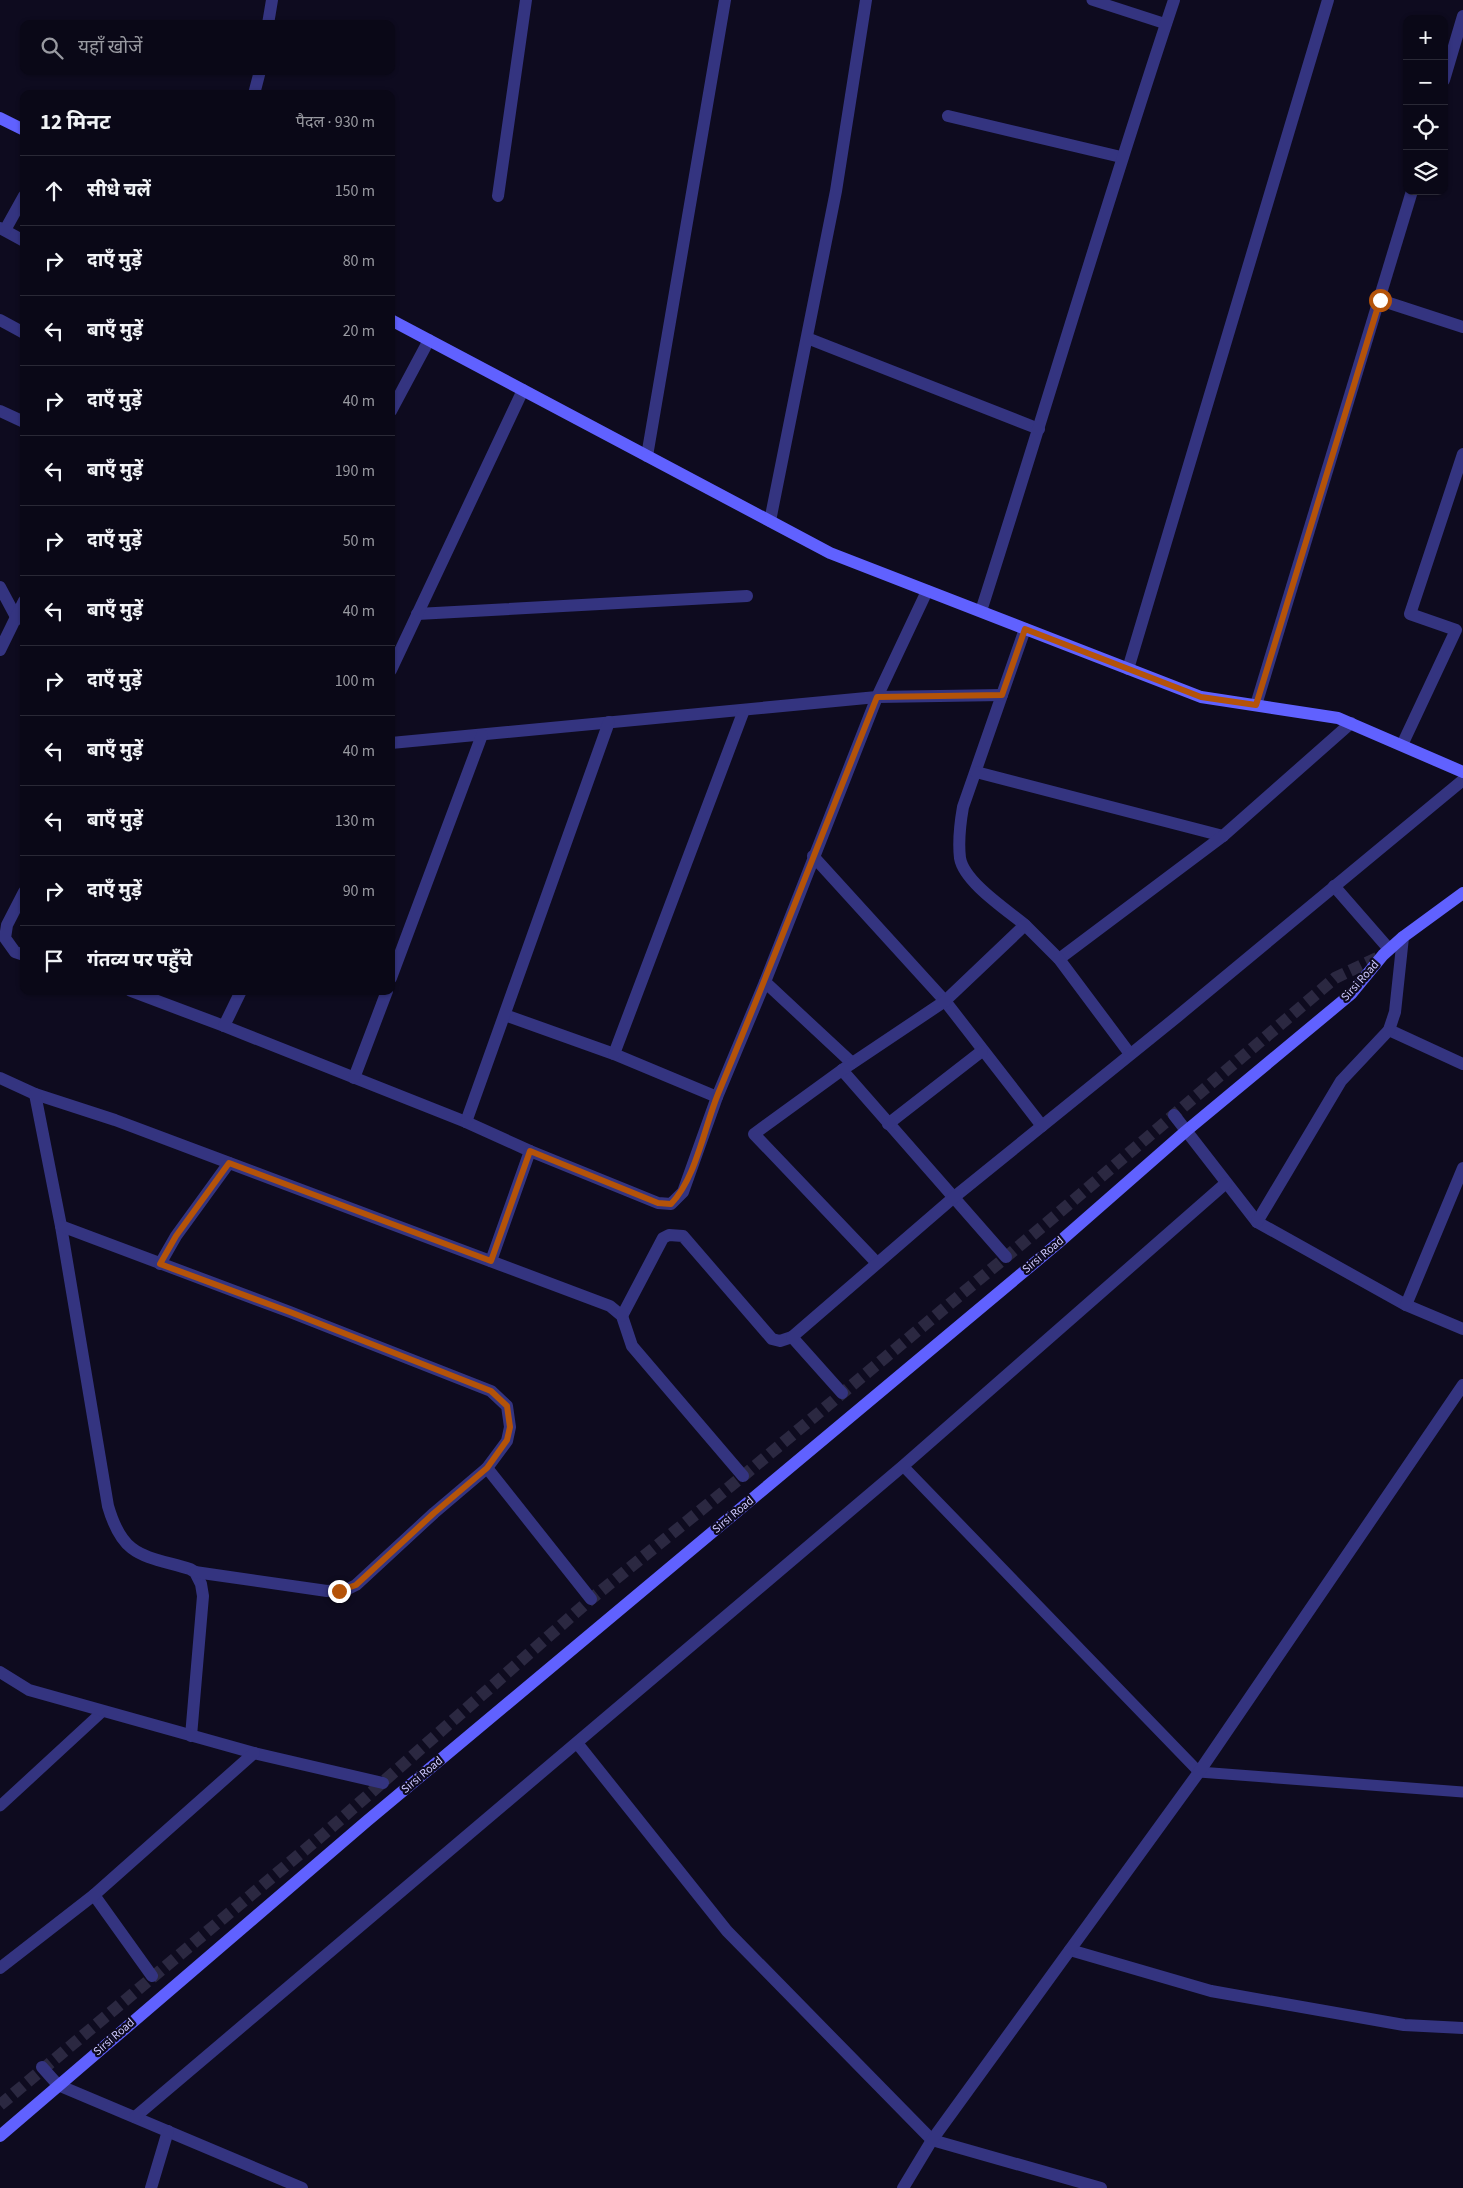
<!DOCTYPE html>
<html lang="hi">
<head>
<meta charset="utf-8">
<style>
	body { margin:0; font-family:"Source Sans 3","Noto Sans Devanagari",sans-serif; background:#181624; color:#f1f3f6 }
	.controls { position:absolute; right:15px; top:15px; display:grid; overflow:hidden; border-radius:10px; box-shadow:0 1px 4px #0004 }
	.controls button { width:45px; height:45px; display:grid; place-items:center; padding:0; border:0; border-bottom:1px solid #2a2936; background:#0a0817; color:#f1f3f6; font:25px sans-serif }
	.stop { position:absolute; width:15px; height:15px; margin:-11px; border:4px solid #b45309; border-radius:50%; background:#fff }
	.stop.end { background:#b45309; border-color:#fff; box-shadow:0 1px 5px #0008 }
	.list { margin:0; padding:0; list-style:none }
	h2 { display:flex; justify-content:space-between; align-items:center; height:65px; margin:0; padding:0 20px; font-size:21px }
	h2 small { font-size:16px; font-weight:400; color:#999aa1 }
	.list li { display:grid; grid-template-columns:32px 1fr auto; gap:15px; align-items:center; box-sizing:border-box; height:70px; padding:0 20px; border-top:1px solid #2a2936 }
	.list b { display:block; font-size:19px; white-space:nowrap }
	.list em { font-size:16px; font-style:normal; color:#999aa1 }
	.icon { flex:none; width:28px; height:28px; fill:none; stroke:currentColor; stroke-width:2; stroke-linecap:round; stroke-linejoin:round }
	.map { position:relative; flex:none; width:1463px; height:2188px; overflow:hidden }
	.search { position:absolute; background:#0a0817; box-shadow:0 1px 4px #0004; left:20px; top:20px; width:375px; height:55px; display:flex; align-items:center; gap:12px; box-sizing:border-box; padding:0 18px; border-radius:10px; color:#999aa1; font-size:19px }
	.panel { position:absolute; background:#0a0817; box-shadow:0 1px 4px #0004; left:20px; top:90px; width:375px; height:905px; border-radius:10px }
	.map>svg:first-child { display:block }
	.lines { fill:none; stroke-linecap:round; stroke-linejoin:round }
	.secondary-tunnel { stroke:#2b2841; stroke-width:12; stroke-dasharray:12 6; stroke-linecap:butt }
	.lane { stroke:#343480; stroke-width:11 }
	.street { stroke:#343480; stroke-width:12 }
	.secondary { stroke:#6061ff; stroke-width:12 }
	.route { stroke:#b45309; stroke-width:6 }
	.labels { text-anchor:middle; dominant-baseline:central; stroke-width:4.5; stroke-linejoin:round; paint-order:stroke }
	.street-label { font-size:12px; fill:#cec9ff; stroke:#0e0b1f }
</style>
</head>
<body>
<div class="map">
<svg width="1463" height="2188" viewBox="0 0 1463 2188">
	<rect width="100%" height="100%" fill="#0e0b1f"/>
	<g class="lines">
		<!-- secondary-tunnel -->
		<polyline class="secondary-tunnel" points="0,2105 325,1833 591,1599 743,1476 1042,1227 1335,978 1383,955"/>
		<!-- lane -->
		<g class="lane">
			<polyline points="1092,0 1166,24"/>
			<polyline points="903,1466 1199,1772 1463,1792"/>
			<polyline points="0,1806 103,1711"/>
		</g>
		<!-- street -->
		<g class="street">
			<polyline points="268,24 272,0"/>
			<polyline points="1444,80 1463,16"/>
			<polyline points="254,94 260,71"/>
			<polyline points="948,116 1121,157"/>
			<polyline points="498,196 526,0"/>
			<polyline points="0,228 24,241"/>
			<polyline points="5,230 24,196"/>
			<polyline points="1380,300 1463,327"/>
			<polyline points="0,320 24,333"/>
			<polyline points="807,338 1039,429"/>
			<polyline points="0,411 24,422"/>
			<polyline points="391,411 429,340"/>
			<polyline points="647,456 725,0"/>
			<polyline points="770,521 836,191 866,0"/>
			<polyline points="0,587 16,617 21,619"/>
			<path d="M 981,611 C 1046,408 1106,203 1174,0"/>
			<polyline points="417,614 747,596"/>
			<path d="M 1025,629 L 963,807 C 960,824 958,841 960,858 C 964,882 1007,910 1025,925"/>
			<polyline points="0,650 24,601"/>
			<polyline points="1128,669 1328,0"/>
			<polyline points="391,670 523,390"/>
			<polyline points="1256,705 1412,191"/>
			<polyline points="391,743 877,697 1002,695"/>
			<polyline points="1402,745 1456,630 1410,614 1463,454"/>
			<polyline points="976,772 1223,836"/>
			<polyline points="813,856 945,1001 1042,1126"/>
			<polyline points="1334,886 1389,949"/>
			<polyline points="24,892 7,925 5,938 15,952 24,955"/>
			<polyline points="1059,959 1223,836 1351,723"/>
			<polyline points="391,978 482,735"/>
			<polyline points="765,982 852,1063"/>
			<polyline points="131,991 224,1026"/>
			<polyline points="241,991 224,1026 466,1122 530,1151 658,1203 671,1204 683,1192 717,1097 765,982 877,697 927,591"/>
			<polyline points="505,1015 614,1054 717,1097"/>
			<polyline points="1389,1030 1463,1064"/>
			<polyline points="614,1054 744,710"/>
			<polyline points="842,1070 1006,1257"/>
			<polyline points="0,1078 35,1094 115,1120 610,1306 622,1316 632,1346 743,1476"/>
			<polyline points="354,1078 387,991"/>
			<path d="M 35,1094 L 61,1226 L 108,1506 C 123,1558 143,1555 190,1569 L 195,1572 L 201,1584 L 203,1596 L 191,1736"/>
			<polyline points="1174,1115 1257,1222 1406,1305 1463,1329"/>
			<polyline points="466,1122 609,722"/>
			<polyline points="888,1124 982,1051"/>
			<polyline points="1257,1222 1341,1081 1389,1030 1395,1012 1403,937"/>
			<polyline points="61,1226 290,1312 491,1391 507,1406 510,1427 507,1441 487,1468 434,1513 356,1585 348,1589 327,1591 195,1572"/>
			<polyline points="491,1261 530,1151"/>
			<polyline points="876,1262 754,1134 842,1070 945,1001 1025,925 1059,959 1130,1054"/>
			<polyline points="160,1264 176,1236 229,1163"/>
			<polyline points="1406,1305 1463,1168"/>
			<polyline points="622,1316 663,1238 669,1235 683,1236 772,1339 780,1341 792,1337"/>
			<polyline points="842,1393 792,1337 953,1198 1178,1016 1463,780"/>
			<polyline points="487,1468 591,1599"/>
			<polyline points="0,1672 29,1690 254,1753 383,1783"/>
			<polyline points="577,1743 727,1931 932,2140 1101,2188"/>
			<polyline points="94,1895 152,1976"/>
			<polyline points="1070,1950 1211,1991 1404,2025 1463,2028"/>
			<polyline points="0,1968 94,1895 254,1753"/>
			<polyline points="42,2067 58,2085 302,2188"/>
			<polyline points="135,2117 903,1466 1226,1183"/>
			<polyline points="151,2188 168,2131"/>
			<polyline points="903,2188 932,2140 1199,1772 1463,1385"/>
		</g>
		<!-- secondary -->
		<g class="secondary">
			<polyline points="0,118 24,130"/>
			<polyline points="391,320 830,553 1201,697 1338,718 1463,772"/>
			<polyline points="0,2136 367,1821 1057,1244 1186,1131 1351,994 1383,955 1403,937 1463,893"/>
		</g>
	</g>
	<g class="lines">
		<!-- route -->
		<path class="route" d="M 339,1591 L 356,1585 L 434,1513 L 487,1468 L 507,1440 L 510,1427 L 507,1406 L 491,1391 L 290,1312 L 160,1264 L 176,1236 L 229,1163 L 491,1261 L 530,1151 L 658,1203 L 671,1204 C 696,1178 704,1128 718,1094 C 773,962 824,829 877,697 L 1002,695 L 1025,629 L 1201,697 L 1256,705 L 1380,300"/>
	</g>
	<g class="labels">
		<!-- street labels -->
		<g class="street-label">
			<text transform="translate(1360 981) rotate(-48)">Sirsi Road</text>
			<text transform="translate(1043 1255) rotate(-40)">Sirsi Road</text>
			<text transform="translate(733 1515) rotate(-40)">Sirsi Road</text>
			<text transform="translate(422 1775) rotate(-40)">Sirsi Road</text>
			<text transform="translate(114 2037) rotate(-41)">Sirsi Road</text>
		</g>
	</g>
</svg>
<div class="controls">
<button>+</button>
<button>−</button>
<button><svg class="icon" aria-label="locate" viewBox="0 0 24 24"><circle cx="12" cy="12" r="6"/><path d="M12 2v4M12 18v4M2 12h4M18 12h4"/></svg></button>
<button><svg class="icon" aria-label="layers" viewBox="0 0 24 24"><path d="M12 4l9 5-9 5-9-5zM3 14l9 5 9-5"/></svg></button>
</div>
<div class="stop" style="left:1380px;top:300px"></div>
<div class="stop end" style="left:339px;top:1591px"></div>
<div class="search"><svg class="icon" aria-label="search" viewBox="0 0 24 24"><circle cx="10" cy="10" r="6"/><path d="M15 15l6 6"/></svg>यहाँ खोजें</div>
<section class="panel">
<h2>12 मिनट<small>पैदल · 930 m</small></h2>
<ul class="list">
<li><svg class="icon" aria-label="ahead" viewBox="0 0 24 24"><path d="M12 20V5M6 11l6-6 6 6"/></svg><div><b>सीधे चलें</b></div><em>150 m</em></li>
<li><svg class="icon" aria-label="right" viewBox="0 0 24 24"><path d="M7 20v-9h11M14 6l5 5-5 5"/></svg><div><b>दाएँ मुड़ें</b></div><em>80 m</em></li>
<li><svg class="icon" aria-label="left" viewBox="0 0 24 24"><path d="M17 20v-9H6M10 6l-5 5 5 5"/></svg><div><b>बाएँ मुड़ें</b></div><em>20 m</em></li>
<li><svg class="icon" aria-label="right" viewBox="0 0 24 24"><path d="M7 20v-9h11M14 6l5 5-5 5"/></svg><div><b>दाएँ मुड़ें</b></div><em>40 m</em></li>
<li><svg class="icon" aria-label="left" viewBox="0 0 24 24"><path d="M17 20v-9H6M10 6l-5 5 5 5"/></svg><div><b>बाएँ मुड़ें</b></div><em>190 m</em></li>
<li><svg class="icon" aria-label="right" viewBox="0 0 24 24"><path d="M7 20v-9h11M14 6l5 5-5 5"/></svg><div><b>दाएँ मुड़ें</b></div><em>50 m</em></li>
<li><svg class="icon" aria-label="left" viewBox="0 0 24 24"><path d="M17 20v-9H6M10 6l-5 5 5 5"/></svg><div><b>बाएँ मुड़ें</b></div><em>40 m</em></li>
<li><svg class="icon" aria-label="right" viewBox="0 0 24 24"><path d="M7 20v-9h11M14 6l5 5-5 5"/></svg><div><b>दाएँ मुड़ें</b></div><em>100 m</em></li>
<li><svg class="icon" aria-label="left" viewBox="0 0 24 24"><path d="M17 20v-9H6M10 6l-5 5 5 5"/></svg><div><b>बाएँ मुड़ें</b></div><em>40 m</em></li>
<li><svg class="icon" aria-label="left" viewBox="0 0 24 24"><path d="M17 20v-9H6M10 6l-5 5 5 5"/></svg><div><b>बाएँ मुड़ें</b></div><em>130 m</em></li>
<li><svg class="icon" aria-label="right" viewBox="0 0 24 24"><path d="M7 20v-9h11M14 6l5 5-5 5"/></svg><div><b>दाएँ मुड़ें</b></div><em>90 m</em></li>
<li><svg class="icon" aria-label="arrive" viewBox="0 0 24 24"><path d="M6 21V4h12l-3 4 3 4H6"/></svg><div><b>गंतव्य पर पहुँचे</b></div></li>
</ul>
</section>
</div>
</body>
</html>
